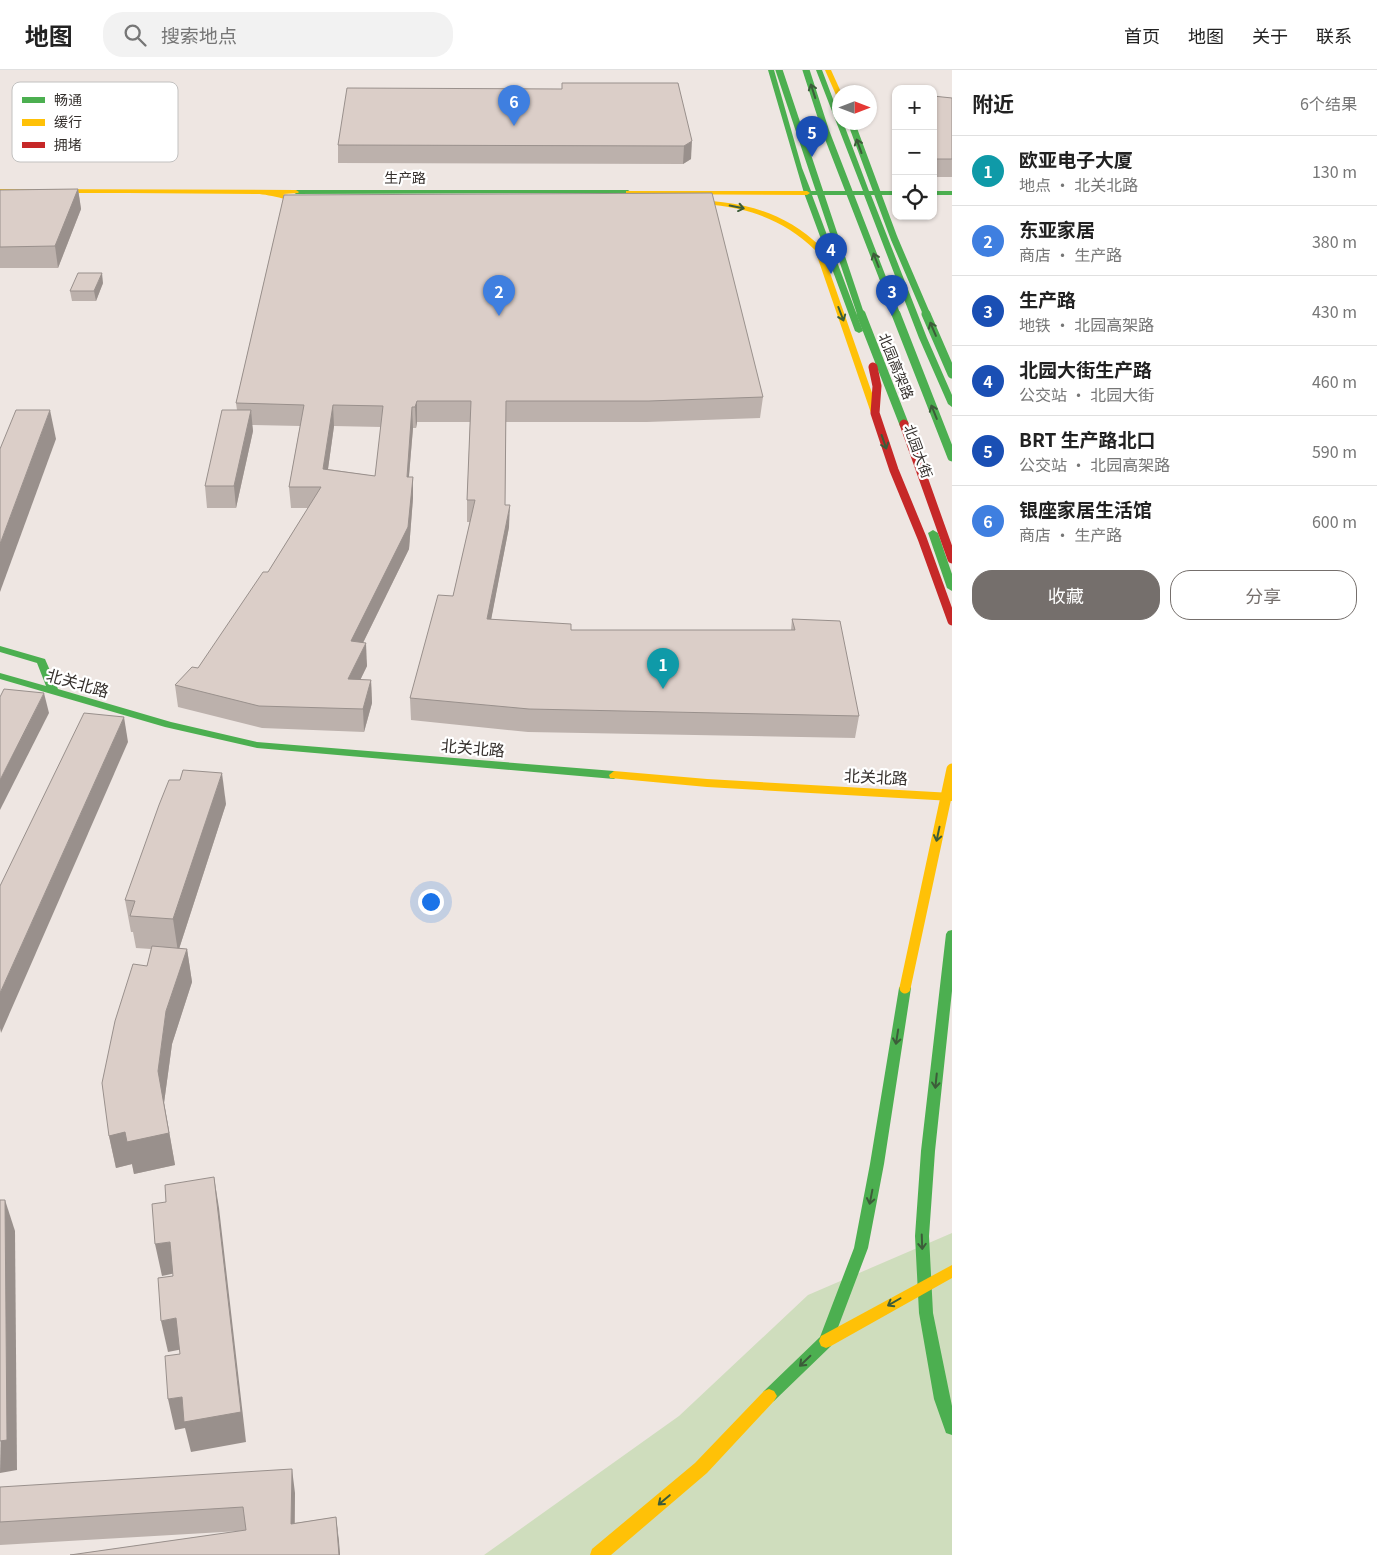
<!DOCTYPE html>
<html lang="zh">
<head>
<meta charset="utf-8">
<style>
	body { margin:0; font-family:Georgia,"Noto Sans SC",serif; background:#f2f2f2; color:#222 }
	.controls { position:absolute; right:15px; top:15px; display:grid; overflow:hidden; border-radius:10px; box-shadow:0 1px 4px #0004 }
	.controls button { width:45px; height:45px; display:grid; place-items:center; padding:0; border:0; border-bottom:1px solid #e0e0e0; background:#fff; color:#222; font:25px sans-serif }
	.compass { position:absolute; left:832px; top:15px; width:45px; height:45px; border-radius:50%; background:#fff; box-shadow:0 1px 4px #0004; rotate:90deg }
	.you { position:absolute; left:430px; top:831px; width:18px; height:18px; margin:-12px; border:4px solid #fff; border-radius:50%; background:#1a73e8; box-shadow:0 0 0 8px #1a73e833 }
	.badge { display:grid; place-items:center; width:32px; height:32px; border-radius:50%; background:#756f6c; color:#fff; font-size:16px; font-weight:700 }
	.pin { position:absolute; translate:-50% -41px; filter:drop-shadow(0 1px 2px #0008) }
	.pin::after { content:''; position:absolute; top:26px; width:18px; height:15px; background:inherit; clip-path:polygon(0 0,100% 0,50% 100%) }
	.list { margin:0; padding:0; list-style:none }
	h2 { display:flex; justify-content:space-between; align-items:center; height:65px; margin:0; padding:0 20px; font-size:21px }
	h2 small { font-size:16px; font-weight:400; color:#767676 }
	.list li { display:grid; grid-template-columns:32px 1fr auto; gap:15px; align-items:center; box-sizing:border-box; height:70px; padding:0 20px; border-top:1px solid #e0e0e0 }
	.list b { display:block; font-size:19px; white-space:nowrap }
	.list p { margin:0; font-size:16px; white-space:nowrap; color:#767676 }
	.list em { font-size:16px; font-style:normal; color:#767676 }
	.actions { display:flex; gap:10px; padding:15px 20px }
	.actions a { flex:1; padding:11px 0; border:1px solid #756f6c; border-radius:20px; text-align:center; font-size:18px; color:#756f6c }
	.actions .main { background:#756f6c; color:#fff }
	.icon { flex:none; width:28px; height:28px; fill:none; stroke:currentColor; stroke-width:2; stroke-linecap:round; stroke-linejoin:round }
	.map { position:relative; flex:none; width:952px; height:1485px; overflow:hidden }
	header { display:flex; align-items:center; gap:30px; box-sizing:border-box; height:70px; padding:0 25px; background:#fff; border-bottom:1px solid #e0e0e0 }
	header strong { font-size:24px }
	nav { display:flex; gap:28px; margin-inline-start:auto; font-size:18px }
	.search { width:350px; height:45px; background:#f2f2f2; display:flex; align-items:center; gap:12px; box-sizing:border-box; padding:0 18px; border-radius:20px; color:#767676; font-size:19px }
	main { display:flex }
	aside { flex:1; background:#fff }
	.map>svg:first-child { display:block }
	.green { fill:#cfddbd }
	.lines { fill:none; stroke-linecap:round; stroke-linejoin:round }
	.fast { fill:#4caf50; fill-rule:evenodd }
	.slow { fill:#ffc107; fill-rule:evenodd }
	.fast-bridge-far1 { stroke:#4caf50; stroke-width:7 }
	.fast-bridge { stroke:#4caf50; stroke-width:9 }
	.slow-bridge { stroke:#ffc107; stroke-width:11 }
	.jam-bridge { stroke:#c62828; stroke-width:9 }
	.wall { fill:#bcb1ac; fill-rule:evenodd }
	.shaded-wall { fill:#99908c }
	.building { fill:#dbcec8; stroke:#99908c; fill-rule:evenodd }
	.oneway { stroke:#3c5c39 }
	.labels { text-anchor:middle; dominant-baseline:central; stroke-width:4.5; stroke-linejoin:round; paint-order:stroke }
	.far-street-label { font-size:14px; fill:#342f2c; stroke:#fff }
	.street-label { font-size:16px; fill:#342f2c; stroke:#fff }
	.key { fill:#fff; stroke:#c2c1c0; stroke-width:1 }
	.key-label { font-size:14px; fill:#342f2c }
</style>
</head>
<body>
<header>
<strong>地图</strong>
<div class="search"><svg class="icon" aria-label="search" viewBox="0 0 24 24"><circle cx="10" cy="10" r="6"/><path d="M15 15l6 6"/></svg>搜索地点</div>
<nav><a>首页</a><a>地图</a><a>关于</a><a>联系</a></nav>
</header>
<main>
<div class="map">
<svg width="952" height="1485" viewBox="0 0 952 1485">
	<rect width="100%" height="100%" fill="#eee6e2"/>
	<!-- green -->
	<polygon class="green" points="952,1163 952,1485 484,1485 679,1346 808,1225"/>
	<g class="lines">
		<!-- fast -->
		<g class="fast">
			<polygon points="768,0 774,0 802,98 811,121 863,121 816,0 822,0 839,45 839,52 843,52 869,121 896,121 896,125 871,125 927,268 952,325 952,337 948,334 919,268 864,125 812,125 863,261 859,263 855,261 804,123"/>
			<polygon points="628,120 631,122 630,123 296,124 293,122 296,120"/>
			<rect x="933" y="121" width="19" height="4"/>
			<polygon points="933,460 938,463 952,504 952,521 947,518 928,463"/>
			<polygon points="0,576 45,589 58,619 171,652 257,672 614,701 619,705 614,709 257,678 165,657 0,609 0,603 46,616 37,593 0,582"/>
			<polygon points="952,860 952,921 935,1081 929,1166 933,1243 952,1336 952,1365 946,1363 934,1329 919,1243 915,1166 921,1081 946,864 948,861"/>
			<polygon points="905,913 909,915 911,918 884,1094 868,1178 831,1276 774,1331 769,1333 764,1331 761,1326 764,1321 820,1267 854,1178 870,1094 899,918 901,915"/>
		</g>
		<!-- slow -->
		<g class="slow">
			<polygon points="825,0 831,0 841,22 839,27 836,25"/>
			<path d="M 0,119 L 296,120 L 299,122 L 298,123 L 283,124 C 291,126 320,128 324,130 C 310,139 274,124 257,124 C 171,123 86,123 0,123 Z"/>
			<polygon points="626,121 807,121 810,123 807,125 628,124 626,123"/>
			<path d="M 677,129 C 734,131 778,136 821,177 L 879,343 L 878,345 L 872,345 L 871,343 L 815,180 C 786,152 753,139 714,135 C 701,134 687,135 675,132 L 674,131 Z"/>
			<polygon points="614,701 707,709 952,723 952,731 707,717 610,708 609,705"/>
			<polygon points="952,1195 952,1208 831,1276 826,1278 821,1276 819,1271 821,1266"/>
			<polygon points="769,1319 774,1321 777,1326 774,1331 707,1403 611,1485 590,1485 592,1479 695,1393 764,1321"/>
		</g>
		<!-- fast-bridge-far1 -->
		<g class="fast-bridge-far1">
			<polyline points="779,0 861,245"/>
			<polyline points="806,0 826,62 897,245"/>
			<polyline points="851,52 894,168 927,245"/>
		</g>
		<!-- fast-bridge -->
		<g class="fast-bridge">
			<polyline points="861,244 904,354"/>
			<polyline points="896,244 952,387"/>
			<polyline points="926,244 952,304"/>
		</g>
		<!-- slow-bridge -->
		<polyline class="slow-bridge" points="905,918 952,699"/>
		<!-- jam-bridge -->
		<g class="jam-bridge">
			<polyline points="873,297 877,316 875,343 894,400 922,468 952,551"/>
			<polyline points="904,354 952,489"/>
		</g>
	</g>
	<!-- wall -->
	<g class="wall">
		<polygon points="678,13 691,89 683,94 338,93 338,75 562,19"/>
		<polygon points="933,26 952,28 952,107 933,107"/>
		<polygon points="78,119 81,139 58,198 0,198 0,120"/>
		<path d="M 284,125 L 763,327 L 760,348 L 647,352 L 506,352 L 505,435 L 509,457 L 491,549 L 571,560 L 791,560 L 792,549 L 859,646 L 855,668 L 528,662 L 411,650 L 410,628 L 453,526 L 470,452 L 467,452 L 467,430 L 470,352 L 417,352 L 416,358 L 413,358 L 409,407 L 413,428 L 409,479 L 363,573 L 367,596 L 360,610 L 371,610 L 372,633 L 364,662 L 262,658 L 178,637 L 175,615 L 198,598 L 268,502 L 308,438 L 291,438 L 289,417 L 300,356 L 252,355 L 253,361 L 236,438 L 207,438 L 205,416 L 237,340 L 236,333 ZM 334,356 L 381,357 L 375,406 L 328,399 Z"/>
		<polygon points="103,213 96,231 72,231 70,221"/>
		<polygon points="226,734 179,879 187,879 192,912 172,974 164,1033 175,1095 134,1104 132,1094 116,1098 109,1066 147,896 151,879 136,878 133,862 131,862 125,830"/>
		<polygon points="0,1417 295,1423 295,1453 336,1447 340,1485 70,1485 240,1461 0,1475"/>
	</g>
	<!-- shaded-wall -->
	<g class="shaded-wall">
		<polygon points="692,71 691,89 683,94 684,76"/>
		<polygon points="78,119 81,139 58,198 55,176"/>
		<polygon points="102,203 103,213 96,231 94,221"/>
		<polygon points="417,331 417,352 416,358 415,337"/>
		<polygon points="333,335 334,356 325,420 323,399"/>
		<polygon points="412,337 413,358 407,428 407,407"/>
		<polygon points="50,340 56,369 0,522 0,474"/>
		<polygon points="251,340 253,361 236,438 234,416"/>
		<polygon points="413,407 413,428 409,479 353,593 351,571"/>
		<polygon points="510,435 509,457 487,571 487,549"/>
		<polygon points="366,573 367,596 350,631 348,609"/>
		<polygon points="371,610 372,633 364,662 363,639"/>
		<polygon points="44,623 49,643 0,740 0,710"/>
		<polygon points="124,647 128,672 1,963 0,958 0,923"/>
		<polygon points="222,703 226,734 178,882 173,849"/>
		<polygon points="187,879 192,912 172,974 164,1033 175,1095 134,1104 132,1094 116,1098 109,1066 158,1001 166,941"/>
		<polygon points="214,1107 219,1138 246,1372 191,1382 185,1358 175,1360 168,1329 182,1327"/>
		<polygon points="5,1130 15,1161 17,1400 0,1403"/>
		<polygon points="170,1172 176,1203 162,1206 155,1174"/>
		<polygon points="176,1248 183,1279 168,1282 161,1251"/>
		<polygon points="292,1399 295,1423 294,1477 291,1454"/>
		<polygon points="336,1447 339,1471 340,1485 339,1485"/>
	</g>
	<!-- building -->
	<g class="building">
		<polygon points="562,13 678,13 692,71 684,76 338,75 347,18 562,19"/>
		<polygon points="933,26 952,28 952,89 933,89"/>
		<polygon points="78,119 55,176 0,177 0,120"/>
		<path d="M 712,123 L 763,327 L 649,331 L 506,331 L 505,435 L 510,435 L 487,549 L 571,554 L 571,560 L 795,560 L 792,549 L 840,551 L 859,646 L 529,639 L 410,628 L 438,525 L 453,526 L 475,430 L 467,430 L 471,331 L 417,331 L 415,337 L 412,337 L 407,407 L 413,407 L 408,457 L 351,571 L 366,573 L 348,609 L 371,610 L 363,639 L 259,636 L 175,615 L 192,597 L 198,598 L 263,502 L 268,502 L 321,417 L 289,417 L 304,335 L 236,333 L 284,125 ZM 333,335 L 383,336 L 375,406 L 323,399 Z"/>
		<polygon points="78,203 102,203 94,221 70,221"/>
		<polygon points="16,340 50,340 0,474 0,379"/>
		<polygon points="222,340 251,340 234,416 205,416"/>
		<polygon points="4,619 44,623 0,710 0,627"/>
		<polygon points="84,643 124,647 0,923 0,816"/>
		<polygon points="183,700 222,703 173,849 130,846 135,831 125,830 159,735 169,710 180,710"/>
		<polygon points="152,876 187,879 166,941 158,1001 169,1063 127,1072 125,1062 109,1066 102,1013 115,951 133,894 147,896"/>
		<polygon points="214,1107 241,1342 184,1352 182,1327 168,1329 165,1286 180,1284 176,1248 161,1251 158,1208 173,1206 170,1172 155,1174 152,1134 166,1132 165,1115"/>
		<polygon points="0,1130 5,1130 7,1370 0,1371"/>
		<polygon points="292,1399 291,1454 336,1447 339,1485 70,1485 246,1460 243,1437 0,1452 0,1417"/>
	</g>
	<!-- one-way arrows -->
	<defs><path id="oneway-shaft" d="M-6 0H5M1.5-3L5.5 0L1.5 3" fill="none" stroke-width="1.6" stroke-linecap="round" stroke-linejoin="round" transform="scale(1.25)"/></defs>
	<g class="oneway">
		<use href="#oneway-shaft" transform="translate(813 21) rotate(-108)"/>
		<use href="#oneway-shaft" transform="translate(859 76) rotate(-110)"/>
		<use href="#oneway-shaft" transform="translate(737 137) rotate(12)"/>
		<use href="#oneway-shaft" transform="translate(876 190) rotate(-111)"/>
		<use href="#oneway-shaft" transform="translate(841 244) rotate(69)"/>
		<use href="#oneway-shaft" transform="translate(933 259) rotate(-113)"/>
		<use href="#oneway-shaft" transform="translate(934 342) rotate(-112)"/>
		<use href="#oneway-shaft" transform="translate(884 372) rotate(71)"/>
		<use href="#oneway-shaft" transform="translate(938 764) rotate(102)"/>
		<use href="#oneway-shaft" transform="translate(897 967) rotate(99)"/>
		<use href="#oneway-shaft" transform="translate(936 1011) rotate(96)"/>
		<use href="#oneway-shaft" transform="translate(871 1127) rotate(101)"/>
		<use href="#oneway-shaft" transform="translate(922 1172) rotate(88)"/>
		<use href="#oneway-shaft" transform="translate(894 1232) rotate(150)"/>
		<use href="#oneway-shaft" transform="translate(805 1291) rotate(136)"/>
		<use href="#oneway-shaft" transform="translate(664 1430) rotate(140)"/>
	</g>
	<g class="labels">
		<!-- far-street labels -->
		<g class="far-street-label">
			<text x="405" y="107">生产路</text>
			<text transform="translate(897 296) rotate(68)">北园高架路</text>
			<text transform="translate(919 381) rotate(70)">北园大街</text>
		</g>
		<!-- street labels -->
		<g class="street-label">
			<text transform="translate(78 612) rotate(16)">北关北路</text>
			<text transform="translate(473 677) rotate(5)">北关北路</text>
			<text transform="translate(876 706) rotate(3)">北关北路</text>
		</g>
	</g>
	<!-- legend -->
	<rect x="12" y="12" width="166" height="80" rx="8" class="key"/>
	<rect x="22" y="27" width="23" height="6" fill="#4caf50"/>
	<rect x="22" y="49" width="23" height="7" fill="#ffc107"/>
	<rect x="22" y="72" width="23" height="6" fill="#c62828"/>
	<g class="key-label">
		<text x="54" y="35">畅通</text>
		<text x="54" y="57">缓行</text>
		<text x="54" y="80">拥堵</text>
	</g>
</svg>
<div class="controls">
<button>+</button>
<button>−</button>
<button><svg class="icon" aria-label="locate" viewBox="0 0 24 24"><circle cx="12" cy="12" r="6"/><path d="M12 2v4M12 18v4M2 12h4M18 12h4"/></svg></button>
</div>
<svg class="compass" viewBox="-18 -18 36 36"><path d="M0-13l5 13h-10z" fill="#e53935"/><path d="M0 13l5-13h-10z" fill="#767676"/></svg>
<div class="you"></div>
<div class="pin badge" style="left:663px;top:619px;background:#0f9aa8">1</div>
<div class="pin badge" style="left:499px;top:246px;background:#3f7fe0">2</div>
<div class="pin badge" style="left:892px;top:246px;background:#1a4fb4">3</div>
<div class="pin badge" style="left:831px;top:204px;background:#1a4fb4">4</div>
<div class="pin badge" style="left:812px;top:87px;background:#1a4fb4">5</div>
<div class="pin badge" style="left:514px;top:56px;background:#3f7fe0">6</div>
</div>
<aside>
<h2>附近<small>6个结果</small></h2>
<ul class="list">
<li><span class="badge" style="background:#0f9aa8">1</span><div><b>欧亚电子大厦</b><p>地点 · 北关北路</p></div><em>130 m</em></li>
<li><span class="badge" style="background:#3f7fe0">2</span><div><b>东亚家居</b><p>商店 · 生产路</p></div><em>380 m</em></li>
<li><span class="badge" style="background:#1a4fb4">3</span><div><b>生产路</b><p>地铁 · 北园高架路</p></div><em>430 m</em></li>
<li><span class="badge" style="background:#1a4fb4">4</span><div><b>北园大街生产路</b><p>公交站 · 北园大街</p></div><em>460 m</em></li>
<li><span class="badge" style="background:#1a4fb4">5</span><div><b>BRT 生产路北口</b><p>公交站 · 北园高架路</p></div><em>590 m</em></li>
<li><span class="badge" style="background:#3f7fe0">6</span><div><b>银座家居生活馆</b><p>商店 · 生产路</p></div><em>600 m</em></li>
</ul>
<div class="actions"><a class="main">收藏</a><a>分享</a></div>
</aside>
</main>
</body>
</html>
